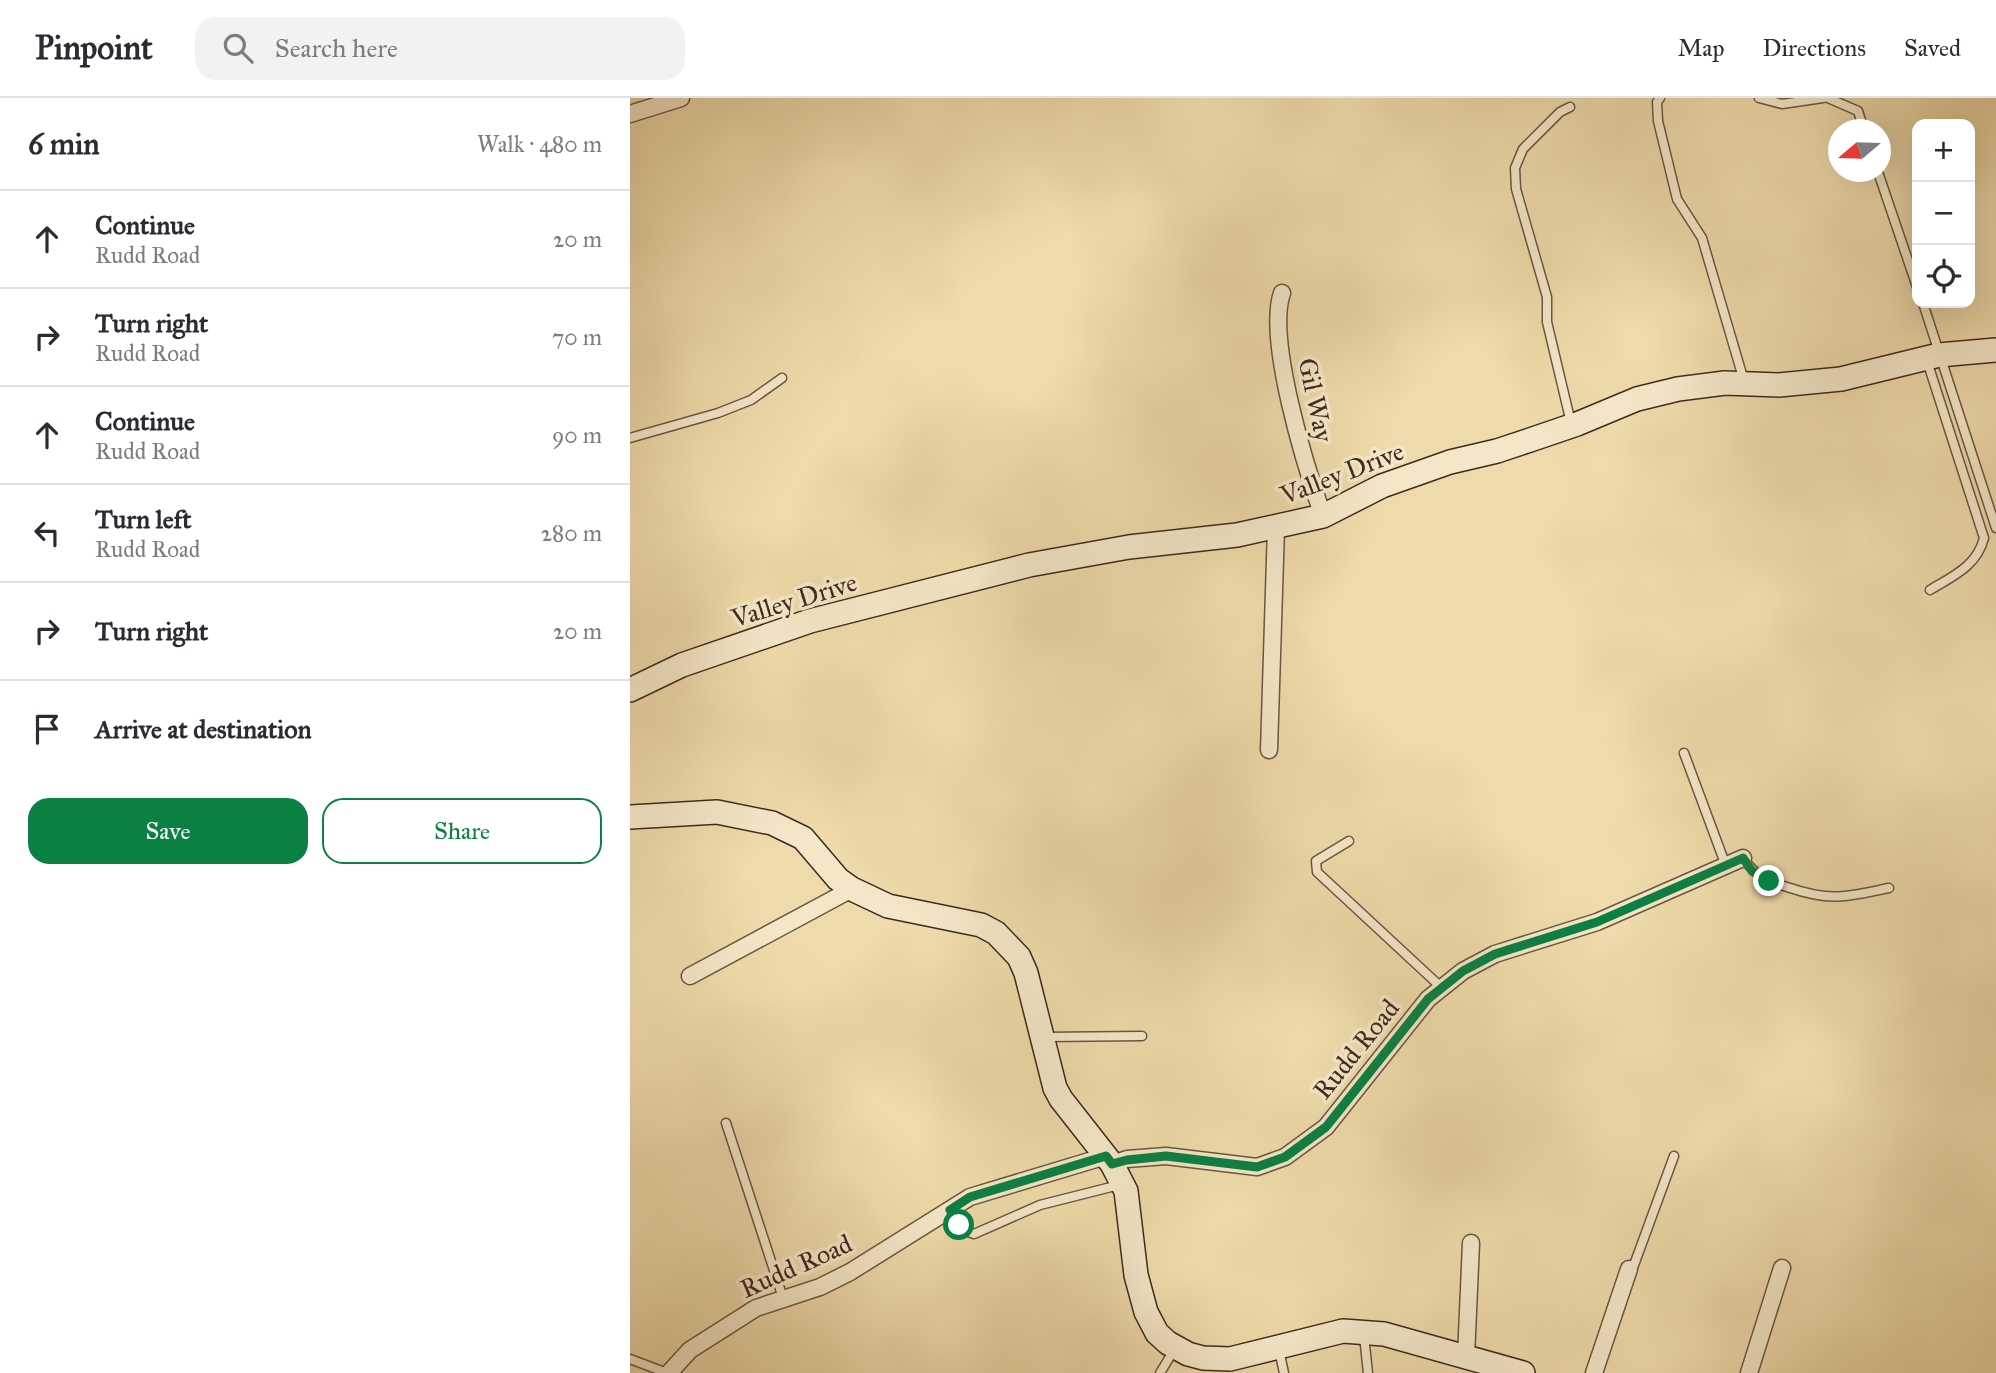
<!DOCTYPE html>
<html lang="en">
<head>
<meta charset="utf-8">
<style>
	body { margin:0; font-family:"IM FELL Great Primer",serif; background:#f2f2f3; color:#2b2b33 }
	.controls { position:absolute; right:21px; top:21px; display:grid; overflow:hidden; border-radius:14px; box-shadow:0 7px 28px #0002 }
	.controls button { width:63px; height:63px; display:grid; place-items:center; padding:0; border:0; border-bottom:2px solid #e1e1e2; background:#fff; color:#2b2b33; font:35px sans-serif }
	.compass { position:absolute; left:1198px; top:21px; width:63px; height:63px; border-radius:50%; background:#fff; box-shadow:0 7px 28px #0002; rotate:251deg }
	.stop { position:absolute; width:21px; height:21px; margin:-16px; border:5px solid #0b8043; border-radius:50%; background:#fff }
	.stop.end { background:#0b8043; border-color:#fff; box-shadow:0 2px 7px #0008 }
	.list { margin:0; padding:0; list-style:none }
	h2 { display:flex; justify-content:space-between; align-items:center; height:91px; margin:0; padding:0 28px; font-size:30px }
	h2 small { font-size:23px; font-weight:400; color:#7c7c81 }
	.list li { display:grid; grid-template-columns:46px 1fr auto; gap:21px; align-items:center; box-sizing:border-box; height:98px; padding:0 28px; border-top:2px solid #e1e1e2 }
	.list b { display:block; font-size:26px; white-space:nowrap }
	.list p { margin:0; font-size:23px; white-space:nowrap; color:#7c7c81 }
	.list em { font-size:23px; font-style:normal; color:#7c7c81 }
	.actions { display:flex; gap:14px; padding:21px 28px }
	.actions a { flex:1; padding:16px 0; border:2px solid #0b8043; border-radius:21px; text-align:center; font-size:24px; color:#0b8043 }
	.actions .main { background:#0b8043; color:#fff }
	.icon { flex:none; width:38px; height:38px; fill:none; stroke:currentColor; stroke-width:2; stroke-linecap:round; stroke-linejoin:round }
	.map { position:relative; flex:none; width:1366px; height:1275px; overflow:hidden }
	header { display:flex; align-items:center; gap:42px; box-sizing:border-box; height:98px; padding:0 35px; background:#fff; border-bottom:2px solid #e1e1e2 }
	header strong { font-size:33px }
	nav { display:flex; gap:38px; margin-inline-start:auto; font-size:24px }
	.search { width:490px; height:63px; background:#f2f2f3; display:flex; align-items:center; gap:18px; box-sizing:border-box; padding:0 24px; border-radius:21px; color:#7c7c81; font-size:26px }
	main { display:flex }
	aside { flex:1; background:#fff }
	.map>svg:first-child { display:block }
	.lines { fill:none; stroke-linecap:round; stroke-linejoin:round }
	.lane-casing { stroke:#6b5640; stroke-width:11 }
	.street-casing { stroke:#6b5640; stroke-width:19 }
	.secondary-casing { stroke:#3f2a1d; stroke-width:26 }
	.lane { stroke:#f4e7c8; stroke-width:8 }
	.street { stroke:#f4e7c8; stroke-width:16 }
	.secondary { stroke:#f4e7c8; stroke-width:23 }
	.route { stroke:#0b8043; stroke-width:9 }
	.labels { text-anchor:middle; dominant-baseline:central; stroke-width:7; stroke-linejoin:round; paint-order:stroke }
	.street-label { font-size:26px; fill:#3f2a1d; stroke:#f4e7c8 }
</style>
</head>
<body>
<header>
<strong>Pinpoint</strong>
<div class="search"><svg class="icon" aria-label="search" viewBox="0 0 24 24"><circle cx="10" cy="10" r="6"/><path d="M15 15l6 6"/></svg>Search here</div>
<nav><a>Map</a><a>Directions</a><a>Saved</a></nav>
</header>
<main>
<aside>
<h2>6 min<small>Walk · 480 m</small></h2>
<ul class="list">
<li><svg class="icon" aria-label="ahead" viewBox="0 0 24 24"><path d="M12 20V5M6 11l6-6 6 6"/></svg><div><b>Continue</b><p>Rudd Road</p></div><em>20 m</em></li>
<li><svg class="icon" aria-label="right" viewBox="0 0 24 24"><path d="M7 20v-9h11M14 6l5 5-5 5"/></svg><div><b>Turn right</b><p>Rudd Road</p></div><em>70 m</em></li>
<li><svg class="icon" aria-label="ahead" viewBox="0 0 24 24"><path d="M12 20V5M6 11l6-6 6 6"/></svg><div><b>Continue</b><p>Rudd Road</p></div><em>90 m</em></li>
<li><svg class="icon" aria-label="left" viewBox="0 0 24 24"><path d="M17 20v-9H6M10 6l-5 5 5 5"/></svg><div><b>Turn left</b><p>Rudd Road</p></div><em>280 m</em></li>
<li><svg class="icon" aria-label="right" viewBox="0 0 24 24"><path d="M7 20v-9h11M14 6l5 5-5 5"/></svg><div><b>Turn right</b></div><em>20 m</em></li>
<li><svg class="icon" aria-label="arrive" viewBox="0 0 24 24"><path d="M6 21V4h12l-3 4 3 4H6"/></svg><div><b>Arrive at destination</b></div></li>
</ul>
<div class="actions"><a class="main">Save</a><a>Share</a></div>
</aside>
<div class="map">
<svg width="1366" height="1275" viewBox="0 0 1366 1275">
	<rect width="100%" height="100%" fill="#eedaaa"/>
	<filter id="stains"><feTurbulence type="fractalNoise" baseFrequency=".00286" numOctaves="4"/><feColorMatrix values="0 0 0 0 .2 0 0 0 0 .09 0 0 0 0 .02 0 0 0 .5 -.17"/></filter>
	<radialGradient id="worn" r=".72"><stop offset=".6" stop-color="#630" stop-opacity="0"/><stop offset="1" stop-color="#630" stop-opacity=".3"/></radialGradient>
	<g class="lines">
		<!-- lane casing -->
		<g class="lane-casing">
			<g id="lane">
				<polyline points="1030,0 1027,4 1028,23 1047,101 1072,140 1114,283"/>
				<polyline points="1129,0 1152,6 1193,0"/>
				<polyline points="1198,0 1228,13 1234,32"/>
				<polyline points="940,9 930,14 893,51 885,70 886,91 917,199 917,224 941,325"/>
				<polyline points="1248,74 1287,189"/>
				<polyline points="1293,205 1366,430"/>
				<path d="M 1297,263 L 1354,440 C 1347,468 1323,478 1300,492"/>
				<polyline points="0,340 88,315 121,302 152,280"/>
				<polyline points="1054,655 1096,768"/>
				<polyline points="719,743 686,763 687,774 812,890"/>
				<path d="M 1113,760 C 1127,779 1135,782 1157,789 C 1201,804 1215,799 1259,790"/>
				<polyline points="414,939 512,938"/>
				<polyline points="96,1025 153,1200"/>
				<polyline points="320,1112 333,1132 344,1136 410,1107 489,1087"/>
				<polyline points="999,1171 1004,1167 1044,1058"/>
				<polyline points="734,1238 738,1275"/>
				<polyline points="649,1252 654,1275"/>
				<polyline points="0,1261 37,1275"/>
				<polyline points="530,1275 544,1252"/>
			</g>
		</g>
		<!-- street casing -->
		<g class="street-casing">
			<g id="street">
				<polyline points="0,16 51,0"/>
				<path d="M 652,195 C 636,241 676,370 693,418"/>
				<polyline points="639,652 646,429"/>
				<polyline points="60,878 222,791"/>
				<polyline points="482,1066 497,1061 536,1058 627,1069 655,1059 696,1029 798,901 833,873 865,856 967,824 1113,760"/>
				<polyline points="836,1259 841,1145"/>
				<polyline points="39,1275 60,1252 126,1210 190,1189 220,1174 340,1099 476,1058"/>
				<polyline points="964,1275 999,1171"/>
				<polyline points="1119,1275 1152,1170"/>
			</g>
		</g>
		<!-- secondary casing -->
		<g class="secondary-casing">
			<g id="secondary">
				<polyline points="0,592 52,567 180,523 399,467 499,449 607,437 693,418 752,388 820,364 867,353 900,342 947,326 1007,301 1048,291 1095,285 1149,287 1211,281 1309,257 1366,252"/>
				<polyline points="0,719 87,714 142,725 173,740 208,781 222,791 258,808 351,827 366,835 389,859 396,875 425,990 431,1001 482,1066 496,1093 506,1177 516,1214 527,1235 538,1245 558,1256 573,1260 600,1261 713,1233 754,1236 893,1275"/>
			</g>
		</g>
		<!-- lane -->
		<use href="#lane" class="lane"/>
		<!-- street -->
		<use href="#street" class="street"/>
		<!-- secondary -->
		<use href="#secondary" class="secondary"/>
	</g>
	<g class="lines">
		<!-- route -->
		<polyline class="route" points="329,1127 320,1112 340,1099 476,1058 482,1066 497,1062 536,1058 627,1069 655,1059 696,1029 798,901 833,873 865,856 967,824 1113,760 1122,773 1139,783"/>
	</g>
	<g class="labels">
		<!-- street labels -->
		<g class="street-label">
			<text transform="translate(686 302) rotate(78)">Gil Way</text>
			<text transform="translate(712 375) rotate(-21)">Valley Drive</text>
			<text transform="translate(164 502) rotate(-17)">Valley Drive</text>
			<text transform="translate(726 951) rotate(-51)">Rudd Road</text>
			<text transform="translate(166 1168) rotate(-24)">Rudd Road</text>
		</g>
	</g>
	<rect width="100%" height="100%" filter="url(#stains)"/>
	<rect width="100%" height="100%" fill="url(#worn)"/>
</svg>
<div class="controls">
<button>+</button>
<button>−</button>
<button><svg class="icon" aria-label="locate" viewBox="0 0 24 24"><circle cx="12" cy="12" r="6"/><path d="M12 2v4M12 18v4M2 12h4M18 12h4"/></svg></button>
</div>
<svg class="compass" viewBox="-18 -18 36 36"><path d="M0-13l5 13h-10z" fill="#e53935"/><path d="M0 13l5-13h-10z" fill="#7c7c81"/></svg>
<div class="stop" style="left:329px;top:1127px"></div>
<div class="stop end" style="left:1139px;top:783px"></div>
</div>
</main>
</body>
</html>
